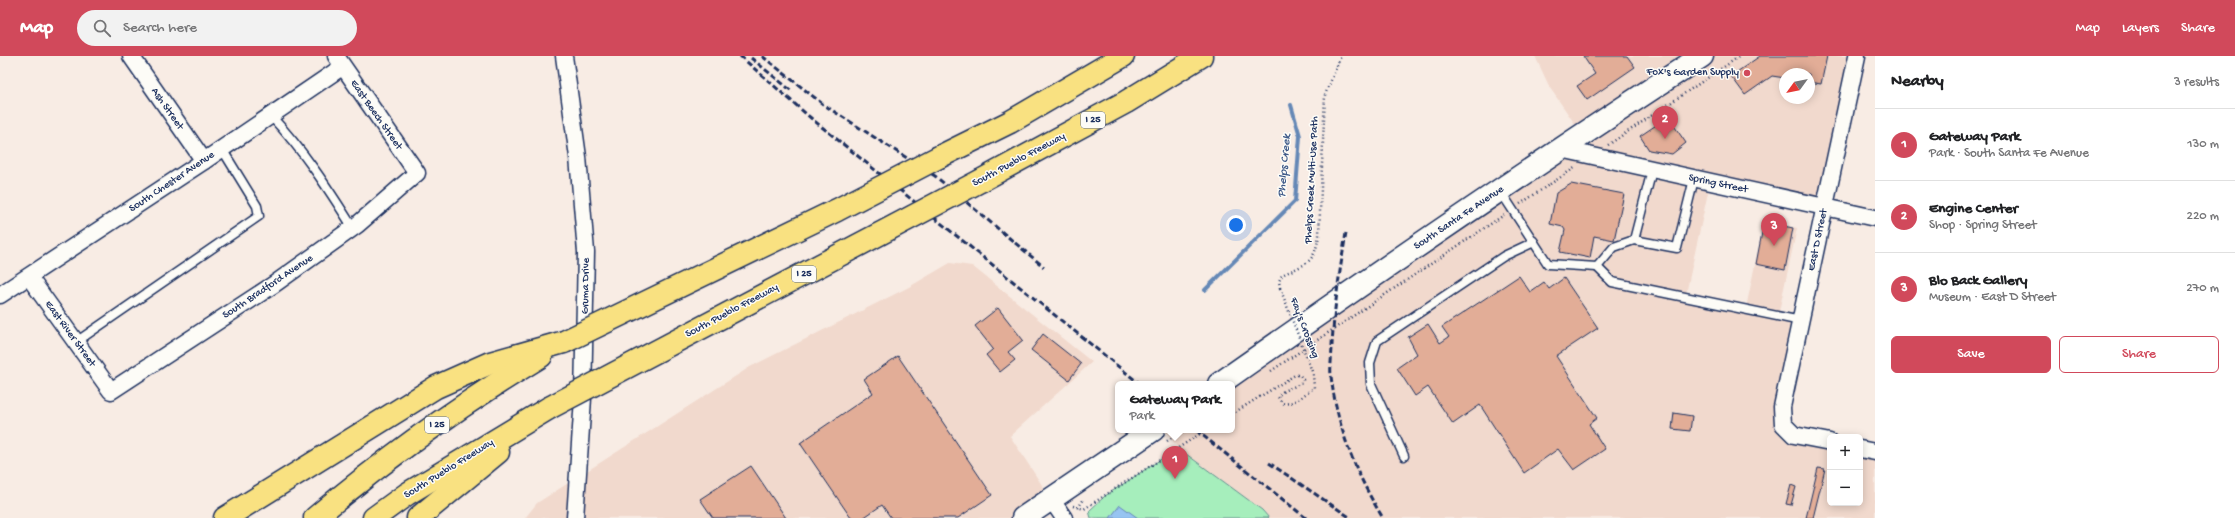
<!DOCTYPE html>
<html lang="en">
<head>
<meta charset="utf-8">
<style>
	body { margin:0; font-family:"Gochi Hand",sans-serif; background:#f2f2f2; color:#202124 }
	.controls { position:absolute; right:12px; bottom:12px; display:grid; overflow:hidden; border-radius:6px; box-shadow:0 2px 10px #0003 }
	.controls button { width:36px; height:36px; display:grid; place-items:center; padding:0; border:0; border-bottom:1px solid #e0e0e0; background:#fff; color:#202124; font:20px sans-serif }
	.compass { position:absolute; left:1779px; top:12px; width:36px; height:36px; border-radius:50%; background:#fff; box-shadow:0 2px 10px #0003; rotate:237deg }
	.you { position:absolute; left:1236px; top:169px; width:14px; height:14px; margin:-10px; border:3px solid #fff; border-radius:50%; background:#1a73e8; box-shadow:0 0 0 6px #1a73e833 }
	.badge { display:grid; place-items:center; width:26px; height:26px; border-radius:50%; background:#d1495b; color:#fff; font-size:13px; font-weight:700 }
	.pin { position:absolute; translate:-50% -33px; filter:drop-shadow(0 1px 2px #0008) }
	.pin::after { content:''; position:absolute; top:21px; width:14px; height:12px; background:inherit; clip-path:polygon(0 0,100% 0,50% 100%) }
	.popup { position:absolute; left:1115px; top:325px; width:120px; height:52px; box-sizing:border-box; display:grid; place-content:center; border-radius:6px; background:#fff; filter:drop-shadow(0 1px 3px #0005); font-size:13px; white-space:nowrap; color:#757577 }
	.popup b { font-size:15px; color:#202124 }
	.popup::after { content:''; position:absolute; left:50%; top:100%; margin-left:-8px; border:8px solid transparent; border-top-color:#fff }
	.list { margin:0; padding:0; list-style:none }
	h2 { display:flex; justify-content:space-between; align-items:center; height:52px; margin:0; padding:0 16px; font-size:17px }
	h2 small { font-size:13px; font-weight:400; color:#757577 }
	.list li { display:grid; grid-template-columns:26px 1fr auto; gap:12px; align-items:center; box-sizing:border-box; height:72px; padding:0 16px; border-top:1px solid #e0e0e0 }
	.list b { display:block; font-size:15px; white-space:nowrap }
	.list p { margin:0; font-size:13px; white-space:nowrap; color:#757577 }
	.list em { font-size:13px; font-style:normal; color:#757577 }
	.actions { display:flex; gap:8px; padding:12px 16px }
	.actions a { flex:1; padding:9px 0; border:1px solid #d1495b; border-radius:6px; text-align:center; font-size:14px; color:#d1495b }
	.actions .main { background:#d1495b; color:#fff }
	.icon { flex:none; width:22px; height:22px; fill:none; stroke:currentColor; stroke-width:2; stroke-linecap:round; stroke-linejoin:round }
	.map { position:relative; flex:none; width:1875px; height:462px; overflow:hidden }
	header { display:flex; align-items:center; gap:24px; box-sizing:border-box; height:56px; padding:0 20px; background:#d1495b; color:#fff }
	header strong { font-size:19px }
	nav { display:flex; gap:22px; margin-inline-start:auto; font-size:14px }
	.search { width:280px; height:36px; background:#f2f2f2; display:flex; align-items:center; gap:10px; box-sizing:border-box; padding:0 14px; border-radius:22px; color:#757577; font-size:15px }
	main { display:flex }
	aside { flex:1; background:#fff }
	.map>svg:first-child { display:block }
	.built { fill:#f1d9cd; fill-rule:evenodd }
	.green { fill:#a6eebc; stroke:#608e8d }
	.water { fill:#97c4f1; stroke:#6588b6 }
	.lines { fill:none; stroke-linecap:round; stroke-linejoin:round }
	.stream { stroke:#6588b6; stroke-width:4 }
	.building { fill:#e2ad97; stroke:#1b2f5e }
	.lane-casing { stroke:#1b2f5e; stroke-width:11 }
	.street-casing { stroke:#1b2f5e; stroke-width:19 }
	.secondary-casing { stroke:#1b2f5e; stroke-width:25 }
	.highway-casing { stroke:#1b2f5e; stroke-width:25 }
	.path { stroke:#1b2f5e; stroke-width:2.5; stroke-dasharray:1 3; stroke-linecap:butt }
	.lane { stroke:#fdfcf7; stroke-width:8 }
	.street { stroke:#fdfcf7; stroke-width:16 }
	.secondary { stroke:#fdfcf7; stroke-width:22 }
	.highway { stroke:#f9e181; stroke-width:22 }
	.rail { stroke:#1b2f5e; stroke-width:3; stroke-dasharray:6 3; stroke-linecap:butt }
	.highway-bridge-casing { stroke:#1b2f5e; stroke-width:25; stroke-linecap:butt }
	.path-bridge { stroke:#1b2f5e; stroke-width:2.5; stroke-dasharray:1 3; stroke-linecap:butt }
	.highway-bridge { stroke:#f9e181; stroke-width:22 }
	.poi-dot { fill:#d1495b; stroke:#fdfcf7; stroke-width:1.5 }
	.labels { text-anchor:middle; dominant-baseline:central; stroke-width:3; stroke-linejoin:round; paint-order:stroke }
	.shield { fill:#fdfcf7; stroke:#5f6c8c; stroke-width:1 }
	.shield-label { font-size:10px; font-weight:bold; fill:#1b2f5e }
	.poi-label { font-size:11px; fill:#1b2f5e; stroke:#fdfcf7; text-anchor:end }
	.street-label { font-size:11px; fill:#1b2f5e; stroke:#fdfcf7 }
	.water-label { font-size:12px; font-style:italic; fill:#405c8a; stroke:#fdfcf7 }
</style>
</head>
<body>
<header>
<strong>Map</strong>
<div class="search"><svg class="icon" aria-label="search" viewBox="0 0 24 24"><circle cx="10" cy="10" r="6"/><path d="M15 15l6 6"/></svg>Search here</div>
<nav><a>Map</a><a>Layers</a><a>Share</a></nav>
</header>
<main>
<div class="map">
<svg width="1875" height="462" viewBox="0 0 1875 462">
	<rect width="100%" height="100%" fill="#f8ece4"/>
	<filter id="ink" filterUnits="userSpaceOnUse"><feTurbulence type="fractalNoise" baseFrequency=".025" numOctaves="2"/><feDisplacementMap in="SourceGraphic" scale="8" xChannelSelector="R" yChannelSelector="G"/><feConvolveMatrix kernelMatrix="1 2 1 2 8 2 1 2 1" color-interpolation-filters="sRGB"/></filter>
	<g filter="url(#ink)">
		<!-- built -->
		<g class="built">
			<path d="M 1535,0 L 1857,0 L 1825,152 L 1710,127 L 1686,238 L 1746,252 L 1764,165 L 1797,172 L 1778,260 L 1800,266 L 1783,368 L 1830,386 L 1830,447 L 1860,447 L 1860,393 L 1875,396 L 1875,462 L 1269,462 L 1262,454 L 1178,392 L 1165,374 L 1232,374 L 1232,328 L 1582,78 L 1550,32 ZM 1785,18 L 1809,18 L 1809,42 L 1785,42 Z"/>
			<polygon points="950,207 972,210 1092,306 1010,380 1051,443 1023,462 525,462 537,447 750,311 909,231"/>
		</g>
		<!-- green -->
		<polygon class="green" points="1178,392 1262,454 1269,462 1091,462 1089,455 1105,440"/>
		<!-- water -->
		<polygon class="water" points="1120,449 1138,462 1110,462"/>
		<g class="lines">
			<!-- stream -->
			<polyline class="stream" points="1205,234 1295,145 1300,80 1291,49"/>
		</g>
		<!-- building -->
		<g class="building">
			<polygon points="1583,0 1627,0 1635,11 1587,44 1577,30 1595,18"/>
			<polygon points="1760,0 1827,0 1821,28 1809,26 1809,18 1785,18 1785,22 1772,20 1745,39 1731,20"/>
			<polygon points="1668,61 1686,87 1672,98 1649,94 1640,80"/>
			<polygon points="1571,128 1624,138 1614,184 1594,180 1590,202 1560,196 1565,174 1563,171 1550,168 1556,137"/>
			<polygon points="1764,166 1793,172 1785,214 1756,208"/>
			<polygon points="1519,220 1530,236 1544,226 1549,233 1564,222 1598,272 1556,300 1597,362 1589,368 1605,393 1574,414 1558,393 1524,417 1480,349 1453,368 1428,331 1415,340 1397,312 1417,298 1408,281 1428,268 1440,287 1449,281 1442,271"/>
			<polygon points="998,252 1023,284 1008,296 1015,304 1000,316 986,299 993,293 975,270"/>
			<polygon points="1043,278 1081,308 1069,324 1031,294"/>
			<polygon points="898,300 992,439 958,462 891,462 882,449 863,462 851,462 800,387 873,337 864,323"/>
			<polygon points="1674,357 1692,360 1690,375 1672,373"/>
			<polygon points="751,410 786,462 713,462 700,443"/>
			<polygon points="1818,412 1825,413 1813,462 1806,462"/>
			<polygon points="1791,429 1796,431 1791,449 1786,448"/>
		</g>
		<g class="lines">
			<!-- lane casing -->
			<g class="lane-casing">
				<g id="lane">
					<path d="M 271,60 C 303,94 328,132 353,172"/>
					<polyline points="1652,114 1634,184 1677,192 1694,123"/>
					<polyline points="1501,136 1548,208 1597,211 1614,191 1634,184"/>
					<polyline points="1597,211 1612,226 1801,265"/>
					<polyline points="76,286 259,160 257,150 222,93"/>
					<polyline points="1404,400 1371,328 1370,307 1377,285 1504,200 1534,186"/>
				</g>
			</g>
			<!-- street casing -->
			<g class="street-casing">
				<g id="street">
					<polyline points="131,0 204,105"/>
					<polyline points="564,0 578,101 586,196 583,342 575,462"/>
					<polyline points="1561,93 1875,162"/>
					<polyline points="29,221 111,335 273,229 357,169 417,117 336,0"/>
					<polyline points="0,239 204,105 342,11"/>
					<polyline points="1830,386 1794,379 1783,368 1782,351 1857,0"/>
					<polyline points="1860,393 1875,396"/>
					<polyline points="1051,443 1064,462"/>
				</g>
			</g>
			<!-- secondary casing -->
			<g class="secondary-casing">
				<g id="secondary">
					<path d="M 1219,328 C 1378,216 1539,106 1702,0"/>
					<polyline points="1023,462 1153,374"/>
				</g>
			</g>
			<!-- highway casing -->
			<g class="highway-casing">
				<g id="highway">
					<polyline points="939,101 1010,66 1123,0"/>
					<polyline points="982,124 1126,46 1201,0"/>
					<polyline points="225,462 436,331 490,307 564,286"/>
					<path d="M 315,462 C 386,402 462,348 541,300"/>
					<polyline points="374,462 407,438 549,352"/>
					<polyline points="418,462 498,396"/>
				</g>
			</g>
			<!-- path -->
			<g class="path">
				<polyline points="1608,89 1740,0"/>
				<polyline points="1520,148 1576,111"/>
				<path d="M 1280,232 L 1279,225 L 1282,219 C 1307,207 1314,209 1319,179 L 1325,39 L 1341,0"/>
				<polyline points="1271,315 1504,159"/>
				<path d="M 1232,358 L 1295,319 L 1300,319 L 1303,324 C 1297,333 1283,331 1278,341 L 1282,347 C 1293,350 1304,338 1314,332 L 1313,318"/>
				<polyline points="1167,385 1183,374"/>
				<polyline points="1073,450 1084,453 1206,374"/>
				<polyline points="1078,452 1084,443"/>
			</g>
			<!-- lane -->
			<use href="#lane" class="lane"/>
			<!-- street -->
			<use href="#street" class="street"/>
			<!-- secondary -->
			<use href="#secondary" class="secondary"/>
			<!-- highway -->
			<use href="#highway" class="highway"/>
			<!-- rail -->
			<g class="rail">
				<polyline points="740,0 812,63 1140,328"/>
				<polyline points="762,0 824,49 935,120 1044,211"/>
				<polyline points="751,2 793,36"/>
				<path d="M 1346,177 C 1340,214 1334,251 1332,289 C 1332,299 1330,310 1331,320 C 1337,371 1356,419 1383,462"/>
				<polyline points="1196,374 1306,462"/>
				<polyline points="1269,407 1351,462"/>
			</g>
			<!-- highway-bridge casing -->
			<g class="highway-bridge-casing">
				<g id="highway-bridge">
					<polyline points="564,286 837,154 939,101"/>
					<polyline points="549,352 982,124"/>
				</g>
			</g>
			<!-- path-bridge -->
			<polyline class="path-bridge" points="1280,232 1313,318"/>
			<!-- highway-bridge -->
			<use href="#highway-bridge" class="highway-bridge"/>
		</g>
	</g>
	<!-- markers -->
	<circle class="poi-dot" cx="1747" cy="17" r="4"/>
	<g class="labels">
		<!-- shield labels -->
		<g class="shield">
			<rect x="1081" y="56" width="24" height="16" rx="3"/>
			<rect x="792" y="210" width="24" height="16" rx="3"/>
			<rect x="425" y="361" width="24" height="16" rx="3"/>
		</g>
		<g class="shield-label">
			<text x="1093" y="64">I 25</text>
			<text x="804" y="218">I 25</text>
			<text x="437" y="369">I 25</text>
		</g>
		<!-- poi labels -->
		<g class="poi-label">
			<text x="1739" y="17">Fox's Garden Supply</text>
		</g>
		<!-- street labels -->
		<g class="street-label">
			<text transform="translate(167 53) rotate(55)">Ash Street</text>
			<text transform="translate(376 59) rotate(55)">East Beech Street</text>
			<text transform="translate(1019 104) rotate(-28)">South Pueblo Freeway</text>
			<text transform="translate(1312 124) rotate(-87)">Phelps Creek Multi-Use Path</text>
			<text transform="translate(172 126) rotate(-34)">South Chester Avenue</text>
			<text transform="translate(1718 128) rotate(12)">Spring Street</text>
			<text transform="translate(1459 162) rotate(-34)">South Santa Fe Avenue</text>
			<text transform="translate(1818 184) rotate(-78)">East D Street</text>
			<text transform="translate(586 230) rotate(-89)">Gruma Drive</text>
			<text transform="translate(268 231) rotate(-34)">South Bradford Avenue</text>
			<text transform="translate(732 255) rotate(-28)">South Pueblo Freeway</text>
			<text transform="translate(1304 272) rotate(69)">Fay's Crossing</text>
			<text transform="translate(70 278) rotate(54)">East River Street</text>
			<text transform="translate(449 413) rotate(-32)">South Pueblo Freeway</text>
		</g>
		<!-- water labels -->
		<g class="water-label">
			<text transform="translate(1285 110) rotate(-85)">Phelps Creek</text>
		</g>
	</g>
</svg>
<div class="controls">
<button>+</button>
<button>−</button>
</div>
<svg class="compass" viewBox="-18 -18 36 36"><path d="M0-13l5 13h-10z" fill="#e53935"/><path d="M0 13l5-13h-10z" fill="#757577"/></svg>
<div class="you"></div>
<div class="pin badge" style="left:1175px;top:423px">1</div>
<div class="popup"><b>Gateway Park</b>Park</div>
<div class="pin badge" style="left:1665px;top:83px">2</div>
<div class="pin badge" style="left:1774px;top:190px">3</div>
</div>
<aside>
<h2>Nearby<small>3 results</small></h2>
<ul class="list">
<li><span class="badge">1</span><div><b>Gateway Park</b><p>Park · South Santa Fe Avenue</p></div><em>130 m</em></li>
<li><span class="badge">2</span><div><b>Engine Center</b><p>Shop · Spring Street</p></div><em>220 m</em></li>
<li><span class="badge">3</span><div><b>Blo Back Gallery</b><p>Museum · East D Street</p></div><em>270 m</em></li>
</ul>
<div class="actions"><a class="main">Save</a><a>Share</a></div>
</aside>
</main>
</body>
</html>
